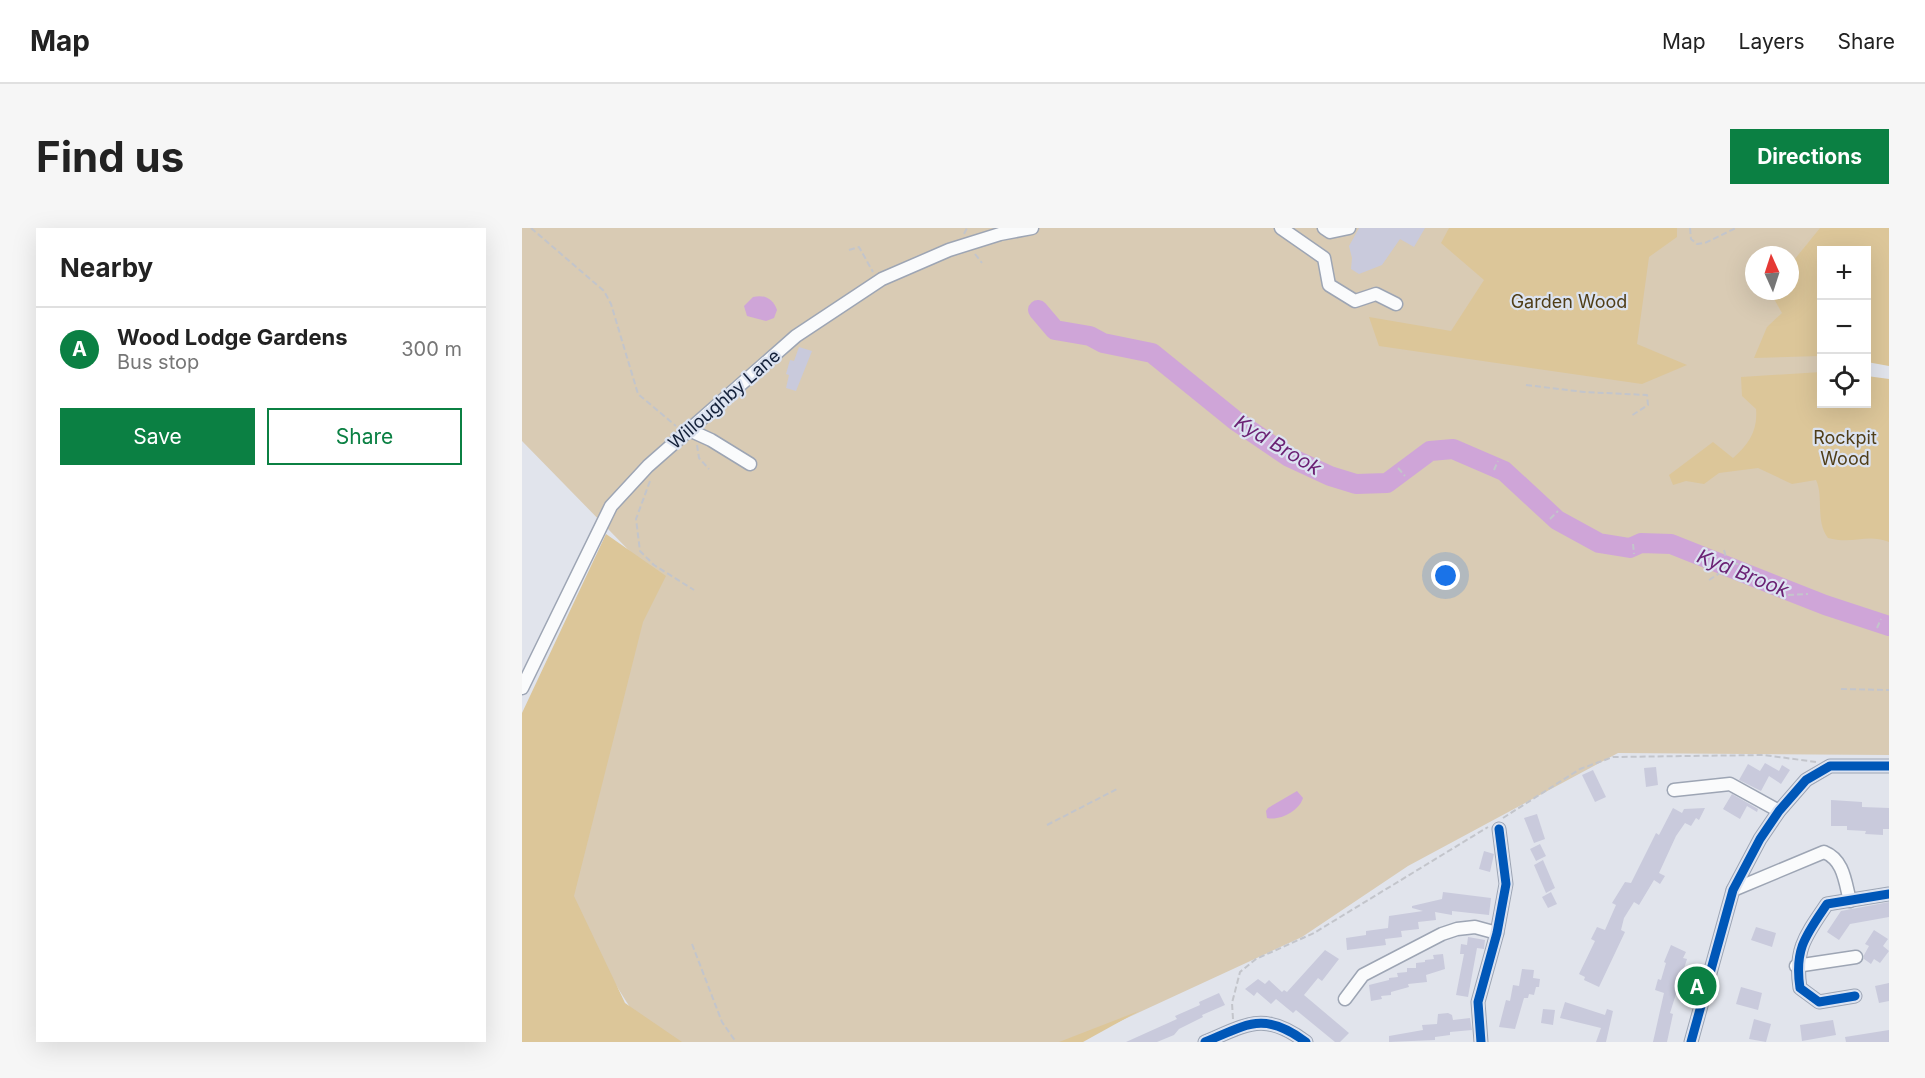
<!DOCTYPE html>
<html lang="en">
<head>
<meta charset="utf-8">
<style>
	body { margin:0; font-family:Inter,sans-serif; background:#f6f6f6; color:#222 }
	.controls { position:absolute; right:18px; top:18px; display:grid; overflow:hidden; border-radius:0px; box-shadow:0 6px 24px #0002 }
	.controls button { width:54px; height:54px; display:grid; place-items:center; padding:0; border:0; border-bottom:2px solid #e0e0e0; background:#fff; color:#222; font:30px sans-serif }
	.compass { position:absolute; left:1223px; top:18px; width:54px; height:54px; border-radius:50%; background:#fff; box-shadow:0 6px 24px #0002; rotate:357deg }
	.you { position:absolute; left:924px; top:348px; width:21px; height:21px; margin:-15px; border:4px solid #fff; border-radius:50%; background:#1a73e8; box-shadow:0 0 0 9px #1a73e833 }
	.badge { display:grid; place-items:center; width:39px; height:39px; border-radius:50%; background:#0b8043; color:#fff; font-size:20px; font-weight:700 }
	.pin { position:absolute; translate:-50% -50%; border:3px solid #fff; box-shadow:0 2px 6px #0006 }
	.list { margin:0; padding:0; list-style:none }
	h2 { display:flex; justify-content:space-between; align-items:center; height:78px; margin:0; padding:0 24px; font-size:26px }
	h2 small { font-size:20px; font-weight:400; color:#767676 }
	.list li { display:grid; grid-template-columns:39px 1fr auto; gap:18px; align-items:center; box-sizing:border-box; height:84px; padding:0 24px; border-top:2px solid #e0e0e0 }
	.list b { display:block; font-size:22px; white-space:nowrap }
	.list p { margin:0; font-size:20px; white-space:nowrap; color:#767676 }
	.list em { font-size:20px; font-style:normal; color:#767676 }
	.actions { display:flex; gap:12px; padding:18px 24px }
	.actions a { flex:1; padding:14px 0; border:2px solid #0b8043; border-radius:0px; text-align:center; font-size:21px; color:#0b8043 }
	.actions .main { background:#0b8043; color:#fff }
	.icon { flex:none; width:33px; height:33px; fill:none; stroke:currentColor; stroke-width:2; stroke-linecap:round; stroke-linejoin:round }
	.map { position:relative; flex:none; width:1367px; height:814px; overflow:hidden; border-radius:0px }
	header { display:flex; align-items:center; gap:36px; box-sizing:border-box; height:84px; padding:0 30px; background:#fff; border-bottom:2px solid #e0e0e0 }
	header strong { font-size:28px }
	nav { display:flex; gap:33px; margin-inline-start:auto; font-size:21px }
	.intro { display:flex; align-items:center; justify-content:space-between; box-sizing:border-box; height:144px; padding:0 36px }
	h1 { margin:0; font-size:42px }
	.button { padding:15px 27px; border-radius:0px; background:#0b8043; color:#fff; font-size:21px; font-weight:700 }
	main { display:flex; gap:36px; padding:0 36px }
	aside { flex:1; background:#fff; border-radius:0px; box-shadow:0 6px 24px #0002 }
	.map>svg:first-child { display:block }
	.green { fill:#d9cbb4; fill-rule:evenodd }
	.forest { fill:#dcc699 }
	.water { fill:#cfa5d8 }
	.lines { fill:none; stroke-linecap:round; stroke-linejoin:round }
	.river { stroke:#cfa5d8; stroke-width:20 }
	.building { fill:#c9cadc }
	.minor-casing { stroke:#9da5b4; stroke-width:15 }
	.path { stroke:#c3c5cb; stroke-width:2; stroke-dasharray:6 3; stroke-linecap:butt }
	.minor { stroke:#fafbfc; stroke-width:12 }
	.cycleway-casing { stroke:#dce3f1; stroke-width:13 }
	.cycleway { stroke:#0057b8; stroke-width:9 }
	.labels { text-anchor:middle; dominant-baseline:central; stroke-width:4.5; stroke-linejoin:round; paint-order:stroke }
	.park-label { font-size:18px; fill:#503e18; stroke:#dce3f1 }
	.street-label { font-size:18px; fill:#132039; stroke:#dce3f1 }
	.water-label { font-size:20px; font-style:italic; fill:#6b2274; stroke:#dce3f1 }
</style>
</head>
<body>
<header>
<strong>Map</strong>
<nav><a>Map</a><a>Layers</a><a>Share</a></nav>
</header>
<div class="intro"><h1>Find us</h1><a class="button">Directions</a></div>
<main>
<aside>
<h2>Nearby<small></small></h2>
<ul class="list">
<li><span class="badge">A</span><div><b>Wood Lodge Gardens</b><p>Bus stop</p></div><em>300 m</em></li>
</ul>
<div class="actions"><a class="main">Save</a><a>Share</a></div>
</aside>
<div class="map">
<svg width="1367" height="814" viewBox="0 0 1367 814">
	<rect width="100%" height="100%" fill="#e1e4ec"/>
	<!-- green -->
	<path class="green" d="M 0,0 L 1367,0 L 1344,22 L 1300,22 L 1299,149 L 1248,196 L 1367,241 L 1367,527 L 1096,525 L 886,638 L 780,709 L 553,814 L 144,814 L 119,797 L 47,682 L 130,346 L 0,213 ZM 1232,27 L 1268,27 L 1268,63 L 1232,63 Z"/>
	<!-- forest -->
	<g class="forest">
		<polygon points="927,0 1155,0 1155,9 1127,29 1115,116 1165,137 1120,156 857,118 847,89 929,103 962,52 919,15"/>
		<polygon points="1298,0 1367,0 1367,138 1345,134 1344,22 1300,22 1299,128 1232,130 1245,99 1260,85 1251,69 1259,63 1268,63 1268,56 1272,53 1268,37"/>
		<path d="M 1299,144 L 1300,176 L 1344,176 L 1345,148 L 1367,151 L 1367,314 C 1344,305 1331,317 1306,310 C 1293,293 1302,269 1294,252 L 1270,256 L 1236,240 L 1197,245 L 1182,256 L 1164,253 L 1151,257 L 1147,247 L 1191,214 L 1211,230 C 1227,216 1236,202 1234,181 L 1220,168 L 1219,149 Z"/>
		<polygon points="84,306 144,348 121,394 52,668 103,775 160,814 0,814 0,485"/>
		<polygon points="617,783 561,814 537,814"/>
	</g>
	<!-- water -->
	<g class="water">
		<path d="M 231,69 C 243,66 251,71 255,82 L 252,90 L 244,93 L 225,88 L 222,78 Z"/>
		<path d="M 775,563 L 781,570 C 777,583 758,593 745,590 L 744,583 L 746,580 Z"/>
	</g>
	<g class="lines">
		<!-- river -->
		<polyline class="river" points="516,82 533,102 568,108 581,115 630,125 714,193 767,229 808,248 834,256 865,255 908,223 931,221 982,243 1035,292 1077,315 1108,320 1119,315 1149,316 1303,377 1367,398"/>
	</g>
	<!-- building -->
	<g class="building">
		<polygon points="837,0 903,0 892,19 878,11 860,37 837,46 829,41 830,30 827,18"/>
		<polygon points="277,119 290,123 274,163 264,160 267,147 264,146 268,132 272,133"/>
		<polygon points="1243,535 1257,543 1260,537 1268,542 1259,556 1247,548 1239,563 1217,552 1226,536 1238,543"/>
		<polygon points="1134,539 1136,557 1124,559 1122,540"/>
		<polygon points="1071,542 1084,569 1073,574 1060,547"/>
		<polygon points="1210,566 1236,581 1235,584 1225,578 1218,591 1201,581"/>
		<polygon points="1309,572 1340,574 1340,579 1367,580 1367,601 1361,601 1361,607 1343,606 1344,603 1325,602 1325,598 1309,598"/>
		<polygon points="1151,580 1160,585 1162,581 1183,580 1177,592 1174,590 1169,598 1163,595 1154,608 1137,645 1143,648 1138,656 1132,652 1117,677 1112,674 1102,690 1099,702 1103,704 1077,759 1062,752 1063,749 1057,746 1073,713 1069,711 1075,699 1083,702 1094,677 1090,675 1103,654 1109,655 1134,605 1137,607"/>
		<polygon points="1015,586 1023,611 1012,615 1002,590"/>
		<polygon points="1018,616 1024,628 1014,633 1008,621"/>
		<polygon points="962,623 972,626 968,644 957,641"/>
		<polygon points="1021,632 1033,660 1024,665 1012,637"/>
		<polygon points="921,664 969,670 967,687 930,683 930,687 913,684 914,692 896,694 897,701 879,703 880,709 863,711 864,717 825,722 824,710 844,707 844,703 866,700 867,688 901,683 890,680 890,678 920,671"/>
		<polygon points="1029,664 1035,676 1026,680 1020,669"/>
		<polygon points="1367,674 1367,689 1328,696 1317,712 1305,704 1319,683"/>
		<polygon points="1234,699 1254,705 1250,719 1229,712"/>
		<polygon points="1352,702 1366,711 1361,718 1367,723 1358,735 1352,731 1349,736 1342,731 1342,727 1347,718 1343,716"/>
		<polygon points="946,709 963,712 962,721 955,720 946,769 934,767 942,726 938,726 939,716 945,717"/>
		<polygon points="1149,717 1164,724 1161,730 1165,731 1148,785 1151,786 1145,814 1131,814 1142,765 1133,762 1136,751 1139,752 1144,735 1142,734"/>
		<polygon points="803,722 817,731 800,753 796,750 782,767 827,805 818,814 813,814 774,782 771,785 754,771 749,776 735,764 732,768 723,761 736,751 743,756 747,752 760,764 762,762 765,764"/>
		<polygon points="921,726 923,741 904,747 905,754 886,756 887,759 869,764 869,767 859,768 860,771 849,773 847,757 867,752 867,750 876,749 875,745 885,744 885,740 894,740 894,735 903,734 903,732 912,731 911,727"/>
		<polygon points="1000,741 1012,742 1011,750 1018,751 1017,759 1014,759 1012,767 1007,766 1006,770 1002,770 993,801 977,799 984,772 988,773 991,757 997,758"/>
		<polygon points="1367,755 1367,773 1357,775 1353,758"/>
		<polygon points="1219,759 1240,765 1236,782 1214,776"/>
		<polygon points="697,765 703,777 680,787 681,789 657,801 652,807 635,814 604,814 655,791 653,788 678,777 677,774"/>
		<polygon points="1043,774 1083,787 1085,781 1091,783 1084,814 1074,814 1079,800 1038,790"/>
		<polygon points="1021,781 1033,782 1031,797 1019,795"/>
		<polygon points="926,785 930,787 931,792 948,790 950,802 928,804 928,807 913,809 913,812 867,814 867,808 901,802 900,797 915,796 916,786"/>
		<polygon points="1232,791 1249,796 1244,814 1227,811"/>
		<polygon points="1311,792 1314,807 1280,813 1278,797"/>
		<polygon points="1367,802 1367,814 1324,814 1323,809"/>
	</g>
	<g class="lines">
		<!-- minor casing -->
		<g class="minor-casing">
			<g id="minor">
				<polyline points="759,0 802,30 807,57 833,73 854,66 874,76"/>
				<polyline points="802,0 808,4 827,0"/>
				<polyline points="167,202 189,212 228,236"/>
				<polyline points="0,460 89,278 126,238 274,108 360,51 427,22 478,6 510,0"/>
				<polyline points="1152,562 1208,556 1257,583"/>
				<path d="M 1211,662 L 1302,624 C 1322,632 1323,654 1328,673"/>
				<polyline points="1274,738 1334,729"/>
				<path d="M 1333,768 L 1297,774 L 1278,760 C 1272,721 1284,707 1305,676 L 1367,666"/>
				<polyline points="823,771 841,747 920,706 935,701 953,699 975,705"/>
				<path d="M 683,814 C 726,796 742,783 784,814"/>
				<polyline points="959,814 956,774 975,705 984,656 977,601"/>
				<polyline points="1169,814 1211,662 1238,611 1257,583 1284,552 1308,538 1367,538"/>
			</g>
		</g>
		<!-- path -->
		<g class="path">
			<polyline points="9,0 82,63 89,76 116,166 154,198"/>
			<polyline points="1168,0 1169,11 1175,16 1183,15 1214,0"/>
			<polyline points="442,6 445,0"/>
			<polyline points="327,22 337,19 351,44"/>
			<polyline points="453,26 460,35"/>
			<polyline points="1004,157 1062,164 1125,167 1126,177 1109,188"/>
			<polyline points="739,212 744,206"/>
			<polyline points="175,217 177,230 187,241"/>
			<polyline points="876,240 883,248"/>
			<polyline points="972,242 976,233"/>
			<polyline points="128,253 114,291 118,323 132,337 172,362"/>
			<polyline points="1028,291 1036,283"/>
			<polyline points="1111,316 1112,326"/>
			<polyline points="1202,322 1205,334 1230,339"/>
			<polyline points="1187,352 1201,343 1205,334"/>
			<polyline points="1266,367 1286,366"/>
			<polyline points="1355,400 1359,391"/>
			<polyline points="1319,461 1367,462"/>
			<polyline points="981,590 1058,541 1091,529 1242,527 1294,534"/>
			<polyline points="525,597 597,560"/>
			<polyline points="170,716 200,794 214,814"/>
			<polyline points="711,791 710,775 718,744 734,731 792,705 966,599"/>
		</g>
		<!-- minor -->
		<use href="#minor" class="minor"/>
		<!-- cycleway casing -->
		<g class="cycleway-casing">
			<g id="cycleway">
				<path d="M 1333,768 L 1297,774 L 1278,760 C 1272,721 1284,707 1305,676 L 1367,666"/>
				<path d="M 683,814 C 726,796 742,783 784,814"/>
				<polyline points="959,814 956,774 975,705 984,656 977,601"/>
				<polyline points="1169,814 1211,662 1238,611 1257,583 1284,552 1308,538 1367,538"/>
			</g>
		</g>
		<!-- cycleway -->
		<use href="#cycleway" class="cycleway"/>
	</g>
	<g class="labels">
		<!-- park labels -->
		<g class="park-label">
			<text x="1047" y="73">Garden Wood</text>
			<text x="1323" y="209">Rockpit<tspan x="1323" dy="21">Wood</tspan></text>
		</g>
		<!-- street labels -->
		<g class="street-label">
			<text transform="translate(202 171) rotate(-41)">Willoughby Lane</text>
		</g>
		<!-- water labels -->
		<g class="water-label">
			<text transform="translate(756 217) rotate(31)">Kyd Brook</text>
			<text transform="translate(1221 345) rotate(22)">Kyd Brook</text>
		</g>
	</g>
</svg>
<div class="controls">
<button>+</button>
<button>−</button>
<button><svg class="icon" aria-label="locate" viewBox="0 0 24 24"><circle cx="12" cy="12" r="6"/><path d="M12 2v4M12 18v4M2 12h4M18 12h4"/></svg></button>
</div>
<svg class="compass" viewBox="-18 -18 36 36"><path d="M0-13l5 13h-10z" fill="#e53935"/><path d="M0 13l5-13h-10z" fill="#767676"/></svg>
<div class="you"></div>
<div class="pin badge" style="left:1175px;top:758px">A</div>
</div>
</main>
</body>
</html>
